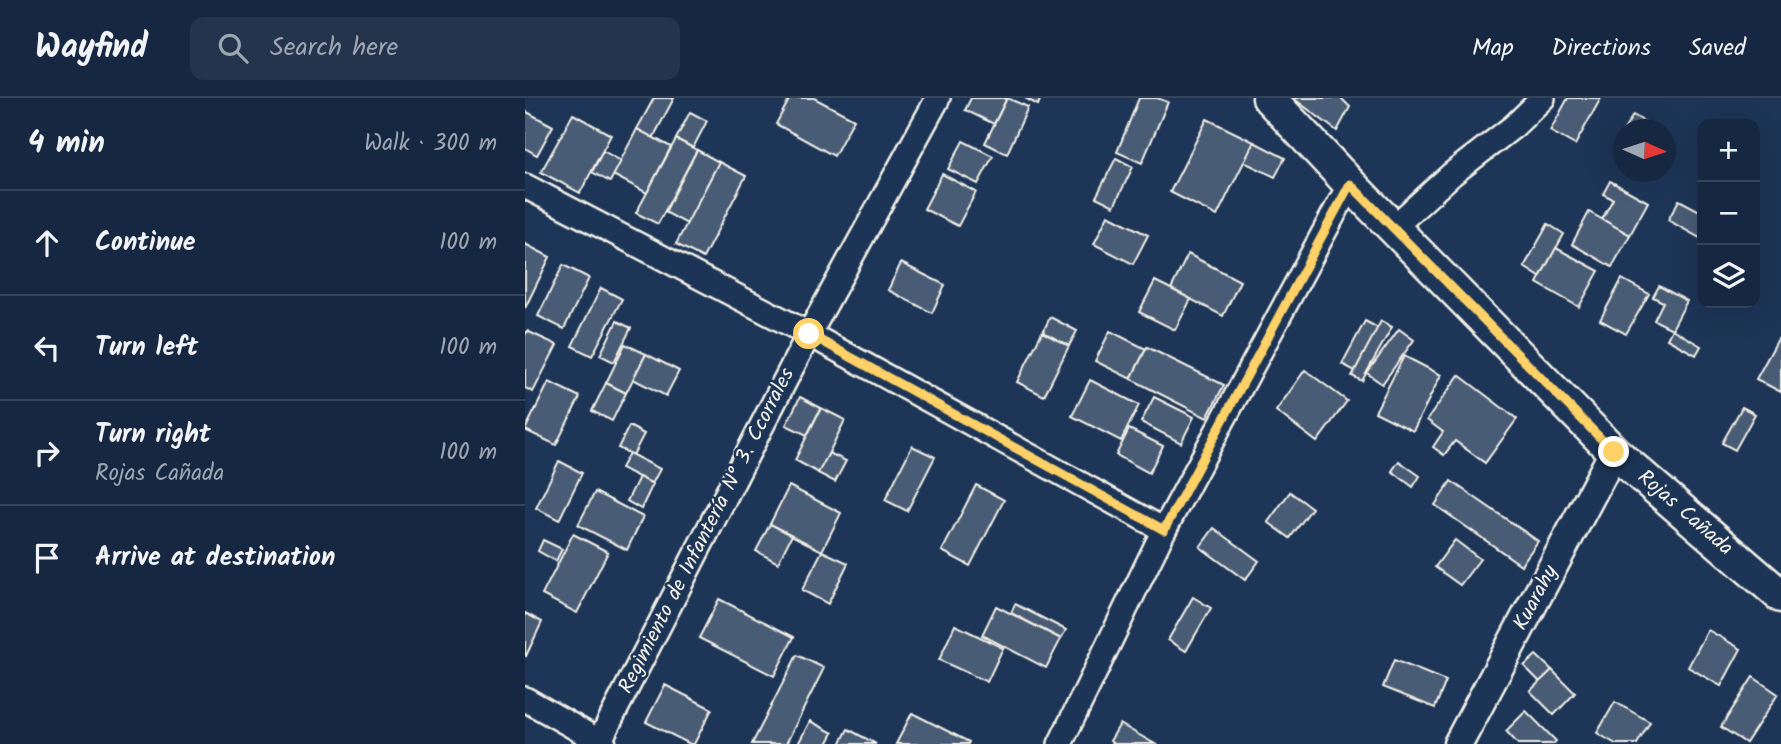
<!DOCTYPE html>
<html lang="en">
<head>
<meta charset="utf-8">
<style>
	body { margin:0; font-family:Kalam,sans-serif; background:#23344c; color:#f1f3f6 }
	.controls { position:absolute; right:21px; top:21px; display:grid; overflow:hidden; border-radius:14px; box-shadow:0 7px 28px #0002 }
	.controls button { width:63px; height:63px; display:grid; place-items:center; padding:0; border:0; border-bottom:2px solid #35445a; background:#162841; color:#f1f3f6; font:35px sans-serif }
	.compass { position:absolute; left:1088px; top:21px; width:63px; height:63px; border-radius:50%; background:#162841; box-shadow:0 7px 28px #0002; rotate:93deg }
	.stop { position:absolute; width:21px; height:21px; margin:-16px; border:5px solid #ffd166; border-radius:50%; background:#fff }
	.stop.end { background:#ffd166; border-color:#fff; box-shadow:0 2px 7px #0008 }
	.list { margin:0; padding:0; list-style:none }
	h2 { display:flex; justify-content:space-between; align-items:center; height:91px; margin:0; padding:0 28px; font-size:30px }
	h2 small { font-size:23px; font-weight:400; color:#9ea6b1 }
	.list li { display:grid; grid-template-columns:46px 1fr auto; gap:21px; align-items:center; box-sizing:border-box; height:105px; padding:0 28px; border-top:2px solid #35445a }
	.list b { display:block; font-size:26px; white-space:nowrap }
	.list p { margin:0; font-size:23px; white-space:nowrap; color:#9ea6b1 }
	.list em { font-size:23px; font-style:normal; color:#9ea6b1 }
	.icon { flex:none; width:38px; height:38px; fill:none; stroke:currentColor; stroke-width:2; stroke-linecap:round; stroke-linejoin:round }
	.map { position:relative; flex:none; width:1256px; height:646px; overflow:hidden }
	header { display:flex; align-items:center; gap:42px; box-sizing:border-box; height:98px; padding:0 35px; background:#162841; border-bottom:2px solid #35445a }
	header strong { font-size:33px }
	nav { display:flex; gap:38px; margin-inline-start:auto; font-size:24px }
	.search { width:490px; height:63px; background:#23344c; display:flex; align-items:center; gap:18px; box-sizing:border-box; padding:0 24px; border-radius:14px; color:#9ea6b1; font-size:26px }
	main { display:flex }
	aside { flex:1; background:#162841 }
	.map>svg:first-child { display:block }
	.building { fill:#485b74; stroke:#f4f1e8; stroke-width:2 }
	.lines { fill:none; stroke-linecap:round; stroke-linejoin:round }
	.minor-casing { stroke:#f4f1e8; stroke-width:28 }
	.tertiary-casing { stroke:#f4f1e8; stroke-width:33 }
	.secondary-casing { stroke:#f4f1e8; stroke-width:37 }
	.minor { stroke:#1d3557; stroke-width:23 }
	.tertiary { stroke:#1d3557; stroke-width:28 }
	.secondary { stroke:#1d3557; stroke-width:32 }
	.route { stroke:#ffd166; stroke-width:9 }
	.labels { text-anchor:middle; dominant-baseline:central; stroke-width:5; stroke-linejoin:round; paint-order:stroke }
	.street-label { font-size:21px; fill:#f4f1e8; stroke:#1d3557 }
</style>
</head>
<body>
<header>
<strong>Wayfind</strong>
<div class="search"><svg class="icon" aria-label="search" viewBox="0 0 24 24"><circle cx="10" cy="10" r="6"/><path d="M15 15l6 6"/></svg>Search here</div>
<nav><a>Map</a><a>Directions</a><a>Saved</a></nav>
</header>
<main>
<aside>
<h2>4 min<small>Walk · 300 m</small></h2>
<ul class="list">
<li><svg class="icon" aria-label="ahead" viewBox="0 0 24 24"><path d="M12 20V5M6 11l6-6 6 6"/></svg><div><b>Continue</b></div><em>100 m</em></li>
<li><svg class="icon" aria-label="left" viewBox="0 0 24 24"><path d="M17 20v-9H6M10 6l-5 5 5 5"/></svg><div><b>Turn left</b></div><em>100 m</em></li>
<li><svg class="icon" aria-label="right" viewBox="0 0 24 24"><path d="M7 20v-9h11M14 6l5 5-5 5"/></svg><div><b>Turn right</b><p>Rojas Cañada</p></div><em>100 m</em></li>
<li><svg class="icon" aria-label="arrive" viewBox="0 0 24 24"><path d="M6 21V4h12l-3 4 3 4H6"/></svg><div><b>Arrive at destination</b></div></li>
</ul>
</aside>
<div class="map">
<svg width="1256" height="646" viewBox="0 0 1256 646">
	<rect width="100%" height="100%" fill="#1d3557"/>
	<filter id="ink" filterUnits="userSpaceOnUse"><feTurbulence type="fractalNoise" baseFrequency=".0143" numOctaves="2"/><feDisplacementMap in="SourceGraphic" scale="14" xChannelSelector="R" yChannelSelector="G"/><feConvolveMatrix kernelMatrix="1 2 1 2 8 2 1 2 1" color-interpolation-filters="sRGB"/></filter>
	<g filter="url(#ink)">
		<!-- building -->
		<g class="building">
			<polygon points="129,0 149,0 128,40 112,31"/>
			<polygon points="265,0 289,0 329,21 309,58 251,26"/>
			<polygon points="446,0 482,0 469,26 440,12"/>
			<polygon points="482,0 503,9 482,56 460,45"/>
			<polygon points="500,0 516,0 513,7"/>
			<polygon points="614,0 632,0 643,4 617,65 592,54"/>
			<polygon points="768,0 816,0 825,9 812,33"/>
			<polygon points="1043,0 1076,0 1050,47 1025,33"/>
			<polygon points="0,13 28,28 12,57 0,50"/>
			<polygon points="165,14 182,23 168,50 151,41"/>
			<polygon points="48,16 86,37 55,95 16,74"/>
			<polygon points="1108,17 1134,32 1099,32"/>
			<polygon points="682,21 729,44 692,118 645,94"/>
			<polygon points="112,31 146,49 122,95 88,77"/>
			<polygon points="1098,33 1098,54 1090,49"/>
			<polygon points="151,41 172,52 133,126 111,115"/>
			<polygon points="438,43 468,58 453,86 423,71"/>
			<polygon points="729,44 760,60 750,79 719,64"/>
			<polygon points="172,52 194,64 162,126 140,114"/>
			<polygon points="78,53 96,63 85,84 67,74"/>
			<polygon points="591,60 608,69 589,108 571,99"/>
			<polygon points="194,64 221,78 178,160 151,146"/>
			<polygon points="417,76 451,94 433,128 399,111"/>
			<polygon points="1085,83 1123,104 1105,137 1077,121 1088,101 1078,96"/>
			<polygon points="1154,102 1177,114 1177,136 1175,140 1143,122"/>
			<polygon points="1064,114 1105,137 1087,169 1047,146"/>
			<polygon points="583,117 623,137 608,166 569,146"/>
			<polygon points="1023,126 1039,136 1015,179 999,169"/>
			<polygon points="0,146 25,159 0,210"/>
			<polygon points="1031,150 1074,173 1054,209 1012,185"/>
			<polygon points="663,156 715,183 698,218 646,191"/>
			<polygon points="376,165 420,187 407,215 363,192"/>
			<polygon points="38,167 64,180 39,231 13,218"/>
			<polygon points="1097,181 1124,196 1101,236 1075,222"/>
			<polygon points="630,183 666,201 650,232 614,214"/>
			<polygon points="1134,188 1162,203 1147,231 1129,222 1138,204 1128,199"/>
			<polygon points="76,190 97,201 67,258 47,248"/>
			<polygon points="525,219 552,233 544,248 518,234"/>
			<polygon points="92,223 106,230 89,264 75,257"/>
			<polygon points="840,223 853,230 830,273 817,266"/>
			<polygon points="856,223 867,229 837,283 827,278"/>
			<polygon points="874,231 889,242 857,286 842,275"/>
			<polygon points="1147,231 1176,248 1171,257 1142,241"/>
			<polygon points="2,233 32,247 8,294 0,290 0,238"/>
			<polygon points="585,233 621,251 606,281 570,263"/>
			<polygon points="517,234 544,248 519,298 492,284"/>
			<polygon points="1253,241 1256,242 1256,294 1231,281"/>
			<polygon points="100,246 121,256 101,295 81,285"/>
			<polygon points="622,249 699,287 682,320 606,281"/>
			<polygon points="121,256 154,273 141,298 108,281"/>
			<polygon points="879,258 916,277 888,333 850,314"/>
			<polygon points="780,272 822,303 792,344 751,313"/>
			<polygon points="934,277 992,321 960,365 930,343 919,357 908,349 918,334 902,322"/>
			<polygon points="565,282 614,307 596,343 547,318"/>
			<polygon points="24,284 55,299 31,347 0,332"/>
			<polygon points="81,285 101,295 87,323 67,313"/>
			<polygon points="275,299 296,310 282,337 261,327"/>
			<polygon points="629,299 669,319 656,345 616,324"/>
			<polygon points="1217,309 1230,316 1210,352 1197,345"/>
			<polygon points="296,310 320,322 294,375 270,362"/>
			<polygon points="104,328 119,336 108,357 93,350"/>
			<polygon points="604,331 638,348 624,375 591,357"/>
			<polygon points="387,348 410,359 382,413 360,402"/>
			<polygon points="104,355 135,371 127,386 96,370"/>
			<polygon points="304,355 321,363 310,384 293,375"/>
			<polygon points="34,363 57,375 34,422 11,410"/>
			<polygon points="874,363 895,378 888,389 867,373"/>
			<polygon points="114,379 128,386 116,411 102,403"/>
			<polygon points="926,383 1013,443 996,467 910,407"/>
			<polygon points="451,387 479,402 445,468 417,453"/>
			<polygon points="264,388 316,415 297,453 245,426"/>
			<polygon points="70,394 118,419 102,452 53,427"/>
			<polygon points="765,394 787,410 765,440 743,424"/>
			<polygon points="245,426 267,437 253,465 231,453"/>
			<polygon points="689,430 734,463 720,482 675,449"/>
			<polygon points="48,436 83,454 52,515 17,497"/>
			<polygon points="18,442 37,451 31,463 13,453"/>
			<polygon points="930,442 955,461 935,487 910,469"/>
			<polygon points="297,453 323,465 303,506 277,492"/>
			<polygon points="668,499 686,510 661,553 643,542"/>
			<polygon points="194,501 269,539 249,578 174,540"/>
			<polygon points="490,506 541,532 536,541 486,515"/>
			<polygon points="471,508 536,541 521,570 457,537"/>
			<polygon points="0,515 17,524 1,558 0,557"/>
			<polygon points="430,527 478,550 462,584 414,562"/>
			<polygon points="1183,532 1216,551 1196,588 1163,569"/>
			<polygon points="272,557 299,570 261,646 227,646"/>
			<polygon points="1011,557 1027,572 1015,584 999,568"/>
			<polygon points="869,562 921,583 910,610 858,589"/>
			<polygon points="1027,572 1050,595 1029,617 1005,593"/>
			<polygon points="1228,579 1253,596 1221,645 1196,629"/>
			<polygon points="140,587 187,611 169,646 165,646 121,624"/>
			<polygon points="1090,604 1125,624 1112,646 1091,646 1072,635"/>
			<polygon points="1001,613 1031,643 1028,646 993,646 981,633"/>
			<polygon points="387,615 444,644 443,646 371,646"/>
			<polygon points="285,623 308,635 302,646 273,646"/>
			<polygon points="595,626 630,646 589,646 585,643"/>
			<polygon points="323,631 351,646 315,646"/>
		</g>
		<g class="lines">
			<!-- minor casing -->
			<g class="minor-casing">
				<g id="minor">
					<polyline points="0,88 284,236 639,432"/>
					<polyline points="869,129 927,76 989,28 1018,0"/>
					<polyline points="0,601 79,646"/>
					<polyline points="73,646 284,236 413,0"/>
					<polyline points="535,646 639,432 825,86"/>
				</g>
			</g>
			<!-- tertiary casing -->
			<g class="tertiary-casing">
				<polyline id="tertiary" points="933,646 1089,354"/>
			</g>
			<!-- secondary casing -->
			<g class="secondary-casing">
				<polyline id="secondary" points="744,0 825,86 1089,354 1256,498"/>
			</g>
			<!-- minor -->
			<use href="#minor" class="minor"/>
			<!-- tertiary -->
			<use href="#tertiary" class="tertiary"/>
			<!-- secondary -->
			<use href="#secondary" class="secondary"/>
		</g>
	</g>
	<g class="lines" filter="url(#ink)">
		<!-- route -->
		<polyline class="route" points="284,236 639,432 825,86 1089,354"/>
	</g>
	<g class="labels">
		<!-- street labels -->
		<g class="street-label">
			<text transform="translate(1160 415) rotate(41)">Rojas Cañada</text>
			<text transform="translate(182 433) rotate(-63)">Regimiento de Infantería N° 3. Ccorrales</text>
			<text transform="translate(1011 500) rotate(-62)">Kuarahy</text>
		</g>
	</g>
</svg>
<div class="controls">
<button>+</button>
<button>−</button>
<button><svg class="icon" aria-label="layers" viewBox="0 0 24 24"><path d="M12 4l9 5-9 5-9-5zM3 14l9 5 9-5"/></svg></button>
</div>
<svg class="compass" viewBox="-18 -18 36 36"><path d="M0-13l5 13h-10z" fill="#e53935"/><path d="M0 13l5-13h-10z" fill="#9ea6b1"/></svg>
<div class="stop" style="left:284px;top:236px"></div>
<div class="stop end" style="left:1089px;top:354px"></div>
</div>
</main>
</body>
</html>
